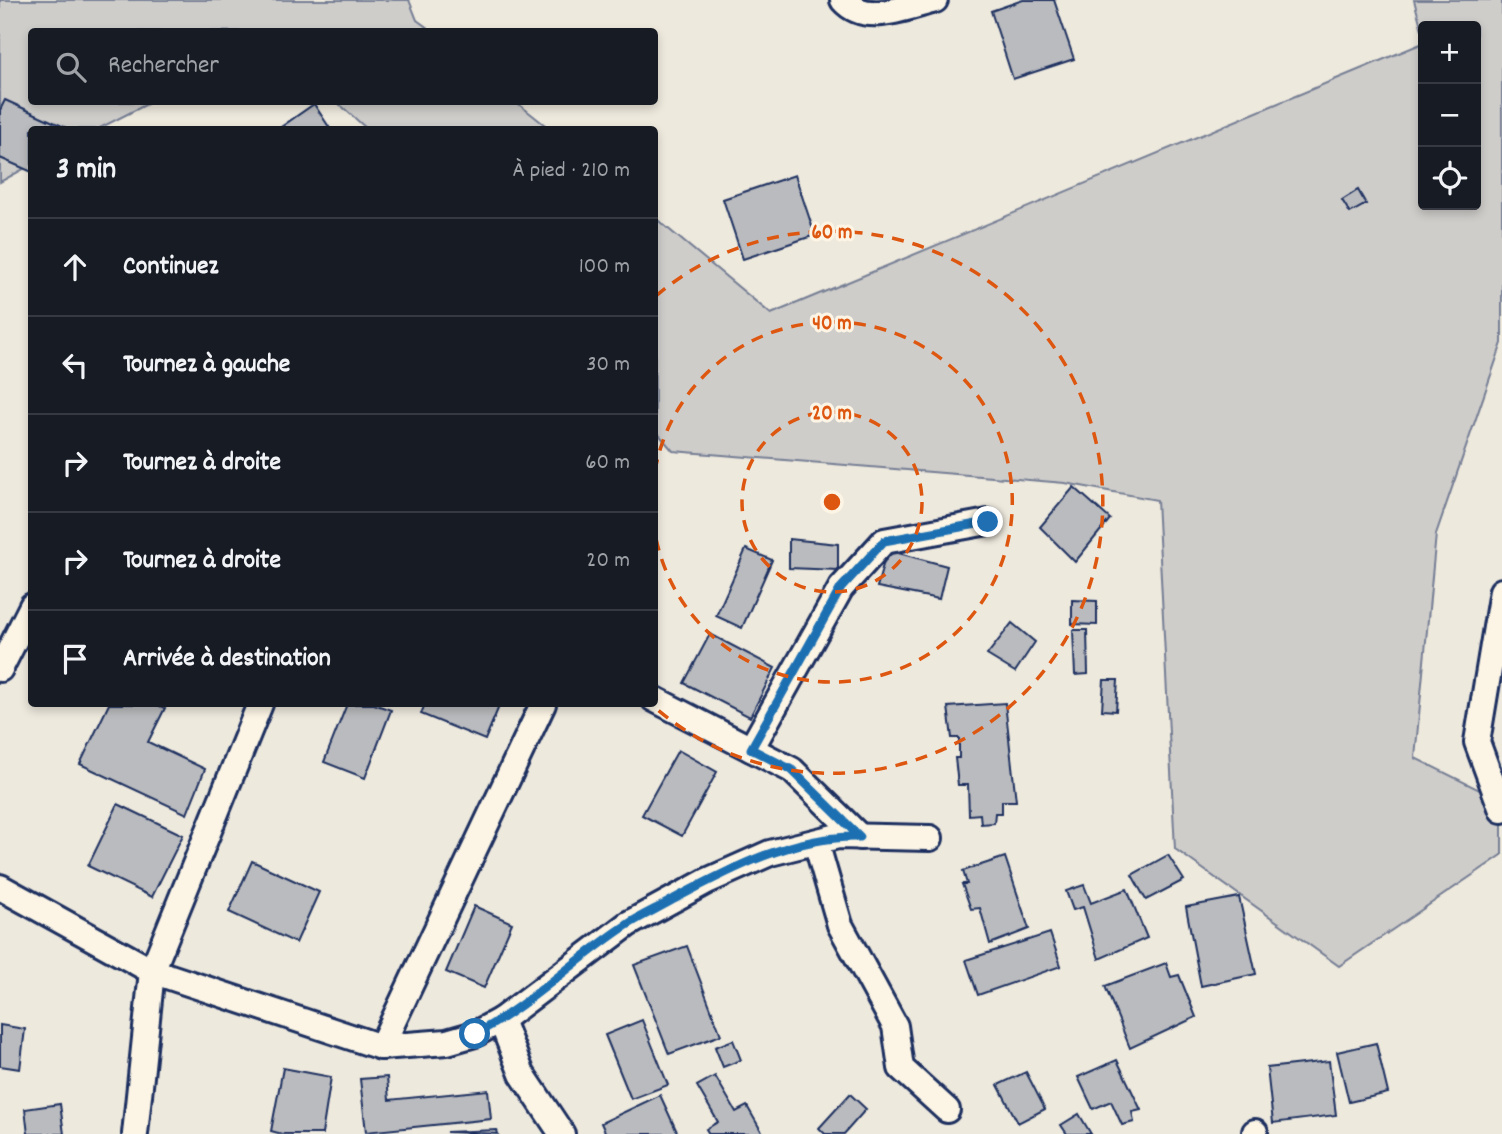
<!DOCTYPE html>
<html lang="fr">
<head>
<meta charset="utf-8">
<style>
	body { margin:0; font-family:Dekko,sans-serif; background:#20242c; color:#f1f3f6 }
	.controls { position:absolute; right:21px; top:21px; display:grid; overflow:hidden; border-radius:7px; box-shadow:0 4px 10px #0003 }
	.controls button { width:63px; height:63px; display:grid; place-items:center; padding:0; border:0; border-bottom:2px solid #363941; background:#171b24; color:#f1f3f6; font:35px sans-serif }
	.stop { position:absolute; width:21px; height:21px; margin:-16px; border:5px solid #1f6fb2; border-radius:50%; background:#fff }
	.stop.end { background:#1f6fb2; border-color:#fff; box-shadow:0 2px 7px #0008 }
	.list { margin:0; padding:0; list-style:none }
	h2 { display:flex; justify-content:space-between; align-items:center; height:91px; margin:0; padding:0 28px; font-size:30px }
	h2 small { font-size:23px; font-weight:400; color:#9ea1a6 }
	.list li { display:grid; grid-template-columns:46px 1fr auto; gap:21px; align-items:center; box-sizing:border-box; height:98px; padding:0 28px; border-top:2px solid #363941 }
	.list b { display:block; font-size:26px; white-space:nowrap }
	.list em { font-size:23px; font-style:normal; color:#9ea1a6 }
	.icon { flex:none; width:38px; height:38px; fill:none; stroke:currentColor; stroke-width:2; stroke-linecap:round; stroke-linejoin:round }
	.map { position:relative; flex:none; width:1502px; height:1134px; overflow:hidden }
	.search { position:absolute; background:#171b24; box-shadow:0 4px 10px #0003; left:28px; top:28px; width:630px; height:77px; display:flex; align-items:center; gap:18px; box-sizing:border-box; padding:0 24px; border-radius:7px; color:#9ea1a6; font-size:26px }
	.panel { position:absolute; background:#171b24; box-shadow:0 4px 10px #0003; left:28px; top:126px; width:630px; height:581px; border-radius:7px }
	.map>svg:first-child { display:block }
	.green { fill:#cfcdca; stroke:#757e94; stroke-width:2 }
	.building { fill:#babbbe; stroke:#1b2f5e; stroke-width:2 }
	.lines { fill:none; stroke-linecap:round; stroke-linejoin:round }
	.street-casing { stroke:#1b2f5e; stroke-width:30 }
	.street { stroke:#fcf5e5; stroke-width:24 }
	.route { stroke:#1f6fb2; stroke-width:9 }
	.ring { fill:none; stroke:#de5710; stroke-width:3.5; stroke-dasharray:12 9 }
	.centre { fill:#de5710; stroke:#fcf5e5; stroke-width:3.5 }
	.ring-label { font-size:21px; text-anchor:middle; font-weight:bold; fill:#de5710; stroke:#fcf5e5; stroke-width:6; stroke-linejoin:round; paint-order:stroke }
</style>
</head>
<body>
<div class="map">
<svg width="1502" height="1134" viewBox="0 0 1502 1134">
	<rect width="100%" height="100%" fill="#eee9dd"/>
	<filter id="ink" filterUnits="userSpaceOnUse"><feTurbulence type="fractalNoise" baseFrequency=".0143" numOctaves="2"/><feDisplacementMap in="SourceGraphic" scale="14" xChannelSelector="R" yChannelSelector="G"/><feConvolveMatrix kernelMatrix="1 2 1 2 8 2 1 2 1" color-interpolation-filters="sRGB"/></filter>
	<g filter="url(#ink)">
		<!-- green -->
		<g class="green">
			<polygon points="0,0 409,0 417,20 432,31 32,32 32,102 151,102 98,129 32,130 31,165 0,182"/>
			<polygon points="1414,0 1502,0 1502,343 1436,534 1415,758 1502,801 1502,855 1339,966 1175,849 1157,500 1065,483 673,451 655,430 654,217 771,314 1423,43 1423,205 1476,205 1476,26 1423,26 1423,34"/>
			<polygon points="337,102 516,102 550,129 367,129"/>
		</g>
		<!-- building -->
		<g class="building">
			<polygon points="1023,0 1054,0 1074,59 1013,79 991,11"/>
			<polygon points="5,100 71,130 32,130 32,172 0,158 0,110"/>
			<polygon points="314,104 331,130 283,130 281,127"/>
			<polygon points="795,175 815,235 743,259 723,199"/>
			<polygon points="1358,190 1366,204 1350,213 1342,200"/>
			<polygon points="1074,487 1110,519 1075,562 1040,527"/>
			<polygon points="789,539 838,544 838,570 789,568"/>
			<polygon points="746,549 772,560 742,628 716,616"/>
			<polygon points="887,550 947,566 939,599 877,587"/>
			<polygon points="1072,600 1097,601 1097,625 1072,624"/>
			<polygon points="1012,623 1035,642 1015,672 987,655"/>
			<polygon points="1073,630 1087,630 1088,674 1075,675"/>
			<polygon points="710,634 775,668 750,717 684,683"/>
			<polygon points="1104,680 1118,680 1116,711 1102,710"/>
			<polygon points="1005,703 1016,801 1002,801 1002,813 995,813 994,823 981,824 980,814 969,815 968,785 958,785 955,758 959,758 959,738 952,738 948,707"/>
			<polygon points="109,704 154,704 165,708 148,742 205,769 187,814 80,764"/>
			<polygon points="347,704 374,704 391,710 365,778 324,762"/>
			<polygon points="425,704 500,704 485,740 421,714"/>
			<polygon points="678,750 717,772 682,836 642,815"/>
			<polygon points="118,804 183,835 152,897 88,866"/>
			<polygon points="1168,855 1184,880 1146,900 1132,875"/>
			<polygon points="1005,857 1029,929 990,944 980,908 971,909 962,884 967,884 963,871"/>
			<polygon points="252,861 319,892 296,943 229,912"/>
			<polygon points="1084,885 1091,903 1127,889 1147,938 1099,959 1083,907 1073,910 1066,891"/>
			<polygon points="1239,897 1256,974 1201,986 1186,907"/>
			<polygon points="474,906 512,923 484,988 446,972"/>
			<polygon points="1050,933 1061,966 978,995 966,960"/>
			<polygon points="687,946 721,1035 669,1054 634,965"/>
			<polygon points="1166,963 1171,977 1179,975 1196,1017 1130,1048 1105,986"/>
			<polygon points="642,1020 668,1085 631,1099 605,1035"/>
			<polygon points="0,1025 25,1029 20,1069 0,1066"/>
			<polygon points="733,1040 741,1060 723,1067 715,1047"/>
			<polygon points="1376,1043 1388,1093 1349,1102 1337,1052"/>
			<polygon points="1117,1060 1141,1110 1132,1112 1134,1122 1122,1125 1111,1101 1093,1109 1078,1077"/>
			<polygon points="1329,1061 1336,1115 1273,1123 1267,1068"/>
			<polygon points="283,1068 331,1077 322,1134 282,1134 271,1131"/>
			<polygon points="1026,1072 1045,1109 1018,1123 998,1085"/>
			<polygon points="715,1076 736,1112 747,1106 763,1134 709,1134 706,1129 718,1122 697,1086"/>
			<polygon points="387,1077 389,1100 488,1090 491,1119 366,1132 360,1079"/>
			<polygon points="850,1094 866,1109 844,1134 825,1134 819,1128"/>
			<polygon points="660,1095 678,1134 606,1134 601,1123"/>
			<polygon points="60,1104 64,1134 28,1134 25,1109"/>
			<polygon points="1079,1114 1091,1134 1067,1134 1061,1125"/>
			<polygon points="497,1130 498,1134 446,1132"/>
		</g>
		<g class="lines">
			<!-- street casing -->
			<g class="street-casing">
				<g id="street">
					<path d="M 843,0 C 866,26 907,7 935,0"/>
					<polyline points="1502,591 1477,742 1502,810"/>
					<polyline points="0,669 32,606"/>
					<polyline points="654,699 792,770 860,837"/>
					<polyline points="751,749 841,588 884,541 988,522"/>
					<polyline points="816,842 840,925 895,1026 901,1068 947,1110"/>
					<polyline points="0,887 152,971 381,1047 447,1042 475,1034 501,1020 628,924 707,881 770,853 838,836 930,838"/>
					<polyline points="501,1020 522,1074 562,1134"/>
					<polyline points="381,1047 543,704"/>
					<polyline points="1255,1132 1255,1134"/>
					<polyline points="135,1134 152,971 260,704"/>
				</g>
			</g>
			<!-- street -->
			<use href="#street" class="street"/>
		</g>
	</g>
	<g class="lines" filter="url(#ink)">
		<!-- route -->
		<path class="route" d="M 475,1034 C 530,1005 575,959 627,925 C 642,915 659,908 674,899 C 730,869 794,835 860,837 L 792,770 L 751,749 L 841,588 L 884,541 L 988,522"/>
	</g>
	<!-- distance rings -->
	<g class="ring">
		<circle cx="832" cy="502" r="90"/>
		<path d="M655 471A180 180 0 1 1 655 533"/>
		<path d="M656 296A271 271 0 1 1 652 705"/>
	</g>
	<circle cx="832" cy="502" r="10" class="centre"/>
	<g class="ring-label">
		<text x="832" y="238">60 m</text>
		<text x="832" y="329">40 m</text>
		<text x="832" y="419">20 m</text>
	</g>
</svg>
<div class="controls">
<button>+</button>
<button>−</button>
<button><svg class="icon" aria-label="locate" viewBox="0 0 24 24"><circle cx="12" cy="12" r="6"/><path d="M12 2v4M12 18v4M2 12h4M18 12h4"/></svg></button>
</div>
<div class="stop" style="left:475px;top:1034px"></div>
<div class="stop end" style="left:988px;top:522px"></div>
<div class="search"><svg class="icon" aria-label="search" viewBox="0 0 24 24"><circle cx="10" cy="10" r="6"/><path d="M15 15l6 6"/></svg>Rechercher</div>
<section class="panel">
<h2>3 min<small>À pied · 210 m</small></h2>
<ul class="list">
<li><svg class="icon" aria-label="ahead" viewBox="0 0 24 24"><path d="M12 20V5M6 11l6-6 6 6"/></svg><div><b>Continuez</b></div><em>100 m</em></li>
<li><svg class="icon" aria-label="left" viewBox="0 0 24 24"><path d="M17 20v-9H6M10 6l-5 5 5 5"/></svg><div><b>Tournez à gauche</b></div><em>30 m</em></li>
<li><svg class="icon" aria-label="right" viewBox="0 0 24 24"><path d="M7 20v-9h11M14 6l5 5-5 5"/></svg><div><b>Tournez à droite</b></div><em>60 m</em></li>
<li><svg class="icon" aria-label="right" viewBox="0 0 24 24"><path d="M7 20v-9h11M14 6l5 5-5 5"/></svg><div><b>Tournez à droite</b></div><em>20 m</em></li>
<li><svg class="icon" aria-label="arrive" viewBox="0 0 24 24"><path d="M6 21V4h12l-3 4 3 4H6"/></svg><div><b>Arrivée à destination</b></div></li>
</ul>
</section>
</div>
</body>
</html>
